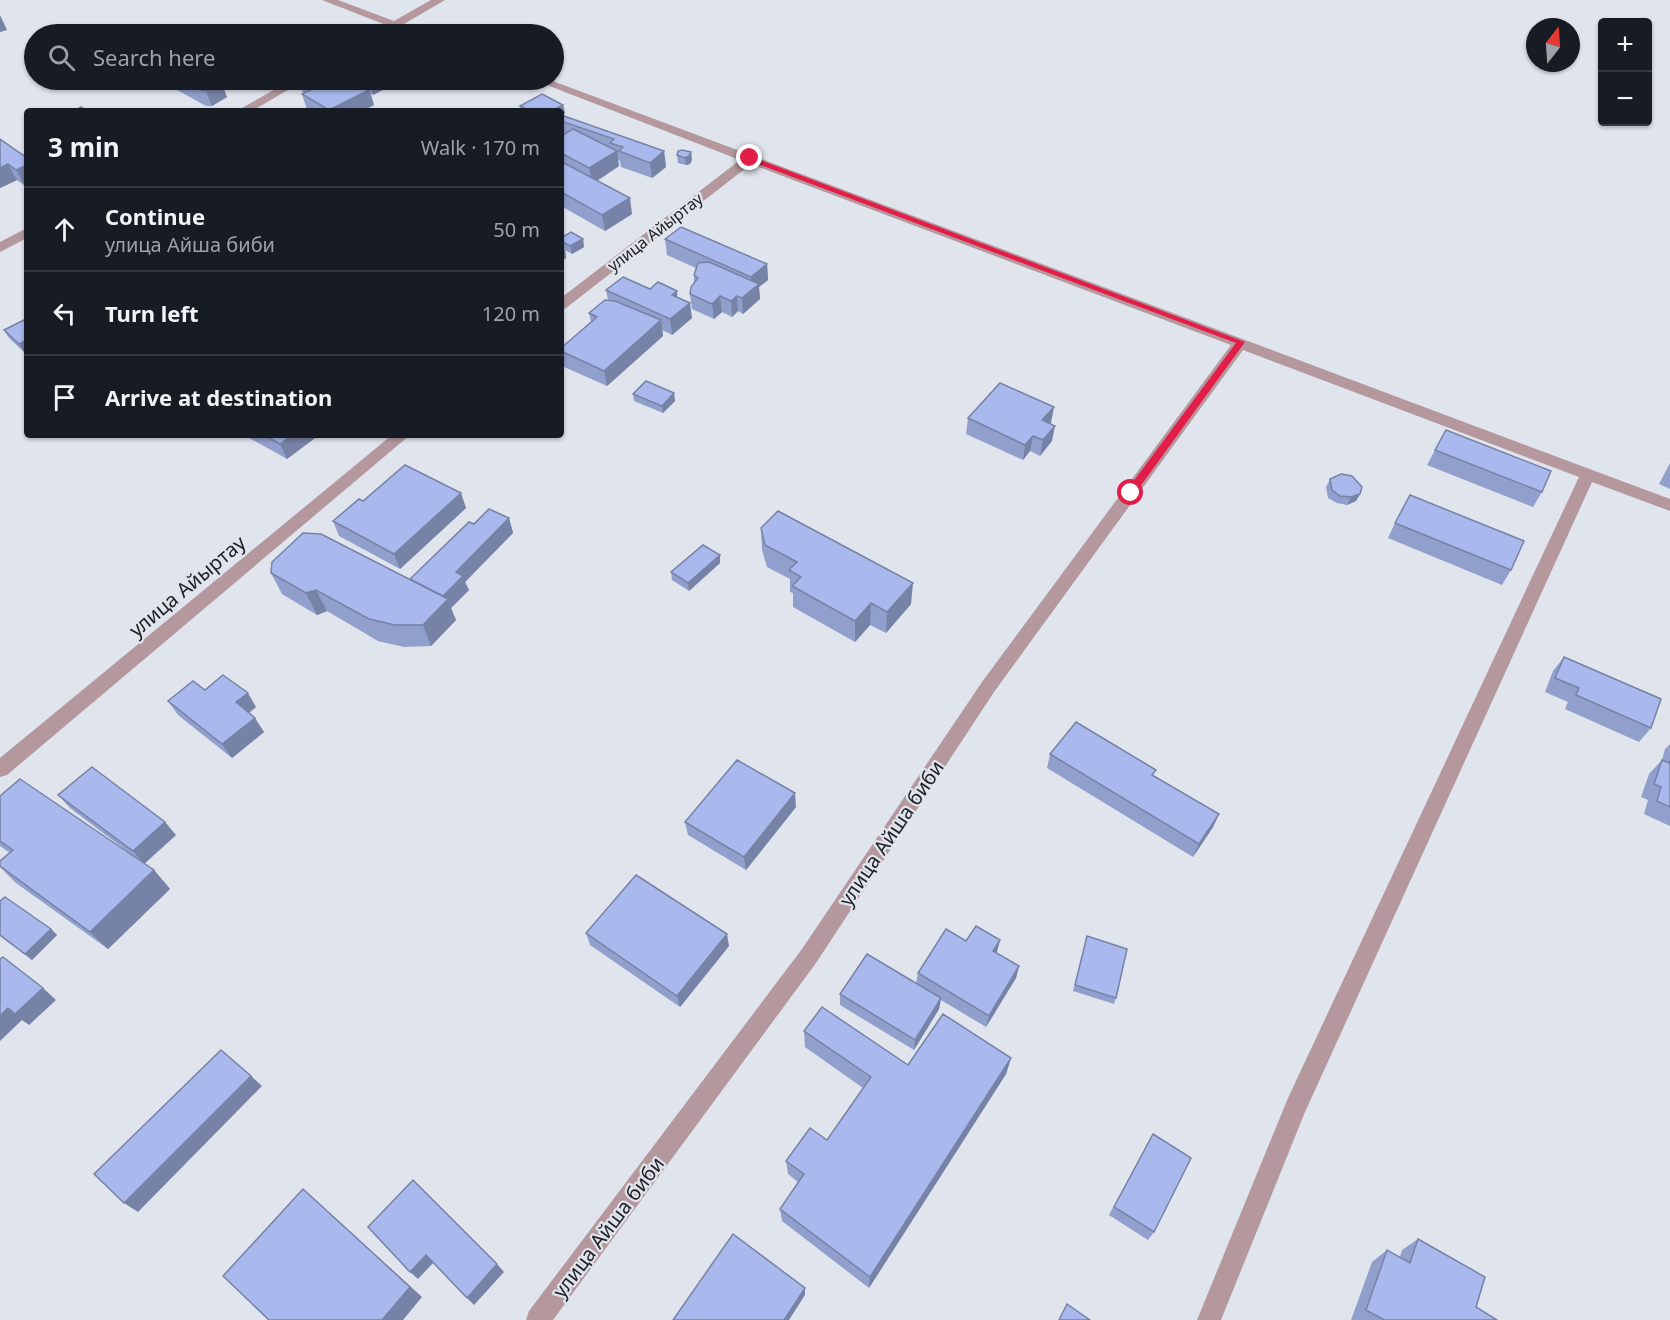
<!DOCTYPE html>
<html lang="en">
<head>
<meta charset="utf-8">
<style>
	body { margin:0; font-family:"Noto Sans",sans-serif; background:#242831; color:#f1f3f6 }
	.controls { position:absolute; right:18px; top:18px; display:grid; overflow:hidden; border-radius:6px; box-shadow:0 2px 4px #0004 }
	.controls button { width:54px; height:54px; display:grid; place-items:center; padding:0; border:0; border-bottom:2px solid #363941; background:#171b24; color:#f1f3f6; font:30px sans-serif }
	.compass { position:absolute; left:1526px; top:18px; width:54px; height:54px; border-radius:50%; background:#171b24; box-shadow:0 2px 4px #0004; rotate:17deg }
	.stop { position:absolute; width:18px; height:18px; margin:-14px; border:4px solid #e11d48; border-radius:50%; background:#fff }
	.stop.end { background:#e11d48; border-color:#fff; box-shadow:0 2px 6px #0008 }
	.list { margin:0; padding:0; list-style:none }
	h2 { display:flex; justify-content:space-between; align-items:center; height:78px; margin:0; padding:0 24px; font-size:26px }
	h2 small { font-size:20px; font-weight:400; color:#9ea1a6 }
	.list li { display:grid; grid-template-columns:39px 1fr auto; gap:18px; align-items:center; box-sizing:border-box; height:84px; padding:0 24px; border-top:2px solid #363941 }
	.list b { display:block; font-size:22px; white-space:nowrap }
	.list p { margin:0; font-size:20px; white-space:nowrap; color:#9ea1a6 }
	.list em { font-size:20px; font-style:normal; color:#9ea1a6 }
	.icon { flex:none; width:33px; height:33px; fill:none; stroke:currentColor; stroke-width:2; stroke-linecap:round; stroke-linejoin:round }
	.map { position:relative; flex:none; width:1670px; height:1320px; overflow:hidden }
	.search { position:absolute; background:#171b24; box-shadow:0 2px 4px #0004; left:24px; top:24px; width:540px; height:66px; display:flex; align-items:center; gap:15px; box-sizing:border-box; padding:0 21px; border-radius:33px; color:#9ea1a6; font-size:22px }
	.panel { position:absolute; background:#171b24; box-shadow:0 2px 4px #0004; left:24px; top:108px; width:540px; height:330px; border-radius:6px }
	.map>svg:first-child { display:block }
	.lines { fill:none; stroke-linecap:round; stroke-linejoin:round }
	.minor { fill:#b4989e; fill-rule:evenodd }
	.wall { fill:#919fcc }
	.shaded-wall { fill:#7682a6 }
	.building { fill:#a9b9ed; stroke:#7682a6; stroke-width:1.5 }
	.route { fill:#e11d48 }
	.labels { text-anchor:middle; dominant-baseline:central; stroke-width:4.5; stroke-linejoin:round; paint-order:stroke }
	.far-street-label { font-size:16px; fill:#222326; stroke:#e0e4ec }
	.street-label { font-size:20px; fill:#222326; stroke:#e0e4ec }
</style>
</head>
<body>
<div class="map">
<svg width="1670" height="1320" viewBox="0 0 1670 1320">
	<rect width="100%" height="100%" fill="#e0e4ec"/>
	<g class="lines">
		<!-- minor -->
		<g class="minor">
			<polygon points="322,0 338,0 394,21 431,0 445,0 404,24 423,32 424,34 410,34 396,29 387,34 374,34 386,25"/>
			<polygon points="291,80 305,80 252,111 237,111"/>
			<polygon points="534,80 550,80 1670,499 1670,511 1592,482 1305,1112 1221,1320 1197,1320 1288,1098 1579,477 1243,350 994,692 816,963 553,1320 526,1320 529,1311 802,949 982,682 1231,345 751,164 566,308 561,310 561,298 740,160"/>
			<polygon points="27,228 27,238 0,252 0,242"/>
			<polygon points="392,435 410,435 7,775 0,777 0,758"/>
		</g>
	</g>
	<!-- wall -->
	<g class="wall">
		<polygon points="159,80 220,80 227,97 212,106 206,106"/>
		<polygon points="308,80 391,80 392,85 373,95 371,94 374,105 362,111 310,111 307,110 302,94 303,93 300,83"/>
		<polygon points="542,94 563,105 565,113 561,115 561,111 521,111 520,106"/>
		<polygon points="561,119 664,151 666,167 652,178 621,167 620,161 618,160 619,166 597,181 632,214 605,231 561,206 561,136 563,136 561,130"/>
		<polygon points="0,139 27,158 27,185 25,186 17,180 0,188"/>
		<polygon points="691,152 692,160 690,164 686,165 678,163 677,155"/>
		<polygon points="561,238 583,239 584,247 572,254 565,250 566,258 561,261"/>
		<polygon points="665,239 767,264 768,280 759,287 760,299 743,314 738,311 732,317 722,312 714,319 692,309 690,294 694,283 694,275 696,268 667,255"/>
		<polygon points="650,289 677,297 692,318 672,335 662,330 663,336 607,386 562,366 561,348 591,322 589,313 608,300 606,290"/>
		<polygon points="26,319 24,352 9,338 4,330"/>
		<polygon points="674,393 675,401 663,413 634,401 633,394"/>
		<polygon points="968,418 1051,423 1050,424 1052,441 1040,456 1030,451 1023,460 966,434"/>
		<polygon points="244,435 319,435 287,459"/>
		<polygon points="1435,450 1542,492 1533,507 1427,465"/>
		<polygon points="1670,463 1670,489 1659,484"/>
		<polygon points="1330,479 1360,494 1356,501 1347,505 1337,503 1328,498 1326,487"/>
		<polygon points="363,501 466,508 400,569 339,536 333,521"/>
		<polygon points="509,518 513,533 465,582 469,590 451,608 456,620 431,646 404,647 378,641 327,611 317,615 282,594 271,573 410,579 474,524"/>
		<polygon points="1395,523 1511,570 1502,585 1388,538"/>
		<polygon points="761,528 911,604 886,633 870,625 855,642 793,607 793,593 790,592 790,579 767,567 762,550"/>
		<polygon points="720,555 720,563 689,591 672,580 671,572"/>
		<polygon points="1564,657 1651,728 1639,742 1565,709 1568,702 1545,692 1553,671"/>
		<polygon points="205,690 256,707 249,713 264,732 232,758 178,715 168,701"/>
		<polygon points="1670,744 1670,826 1644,814 1648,800 1641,797 1649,774 1662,760 1665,749"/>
		<polygon points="1050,754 1153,776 1219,814 1213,827 1193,857 1047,768"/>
		<polygon points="58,795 176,835 144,864 154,870 170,889 108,949 16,883 0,867 0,861 10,853 0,846 0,796 139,860 70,808"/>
		<polygon points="796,807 746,870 688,835 685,822"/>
		<polygon points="0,901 51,929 57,935 32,960 0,936"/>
		<polygon points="586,933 729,946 680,1007 590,945"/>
		<polygon points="1087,936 1116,998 1114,1004 1073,991"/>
		<polygon points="966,941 997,952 996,953 1019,966 1016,978 986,1027 941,1000 939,1009 914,1050 840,1005 840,994 916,984 918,973"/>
		<polygon points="804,1031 908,1065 1011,1058 1006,1074 869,1288 782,1221 780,1209 798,1182 788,1174 786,1161 827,1140 863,1088 805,1047"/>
		<polygon points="1153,1134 1154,1232 1148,1240 1109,1215"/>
		<polygon points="1418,1239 1476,1307 1497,1320 1351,1320 1372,1262 1387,1250 1400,1257 1402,1250"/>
	</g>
	<!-- shaded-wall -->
	<g class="shaded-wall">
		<polygon points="0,15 7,30 0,32"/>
		<polygon points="386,80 391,80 392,85 373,95 371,87"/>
		<polygon points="221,82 227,97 212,106 206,91"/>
		<polygon points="369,90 374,105 362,111 329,111 329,110"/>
		<polygon points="563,105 565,113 561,115 561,111 552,111"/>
		<polygon points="617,151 619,166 592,184 589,168"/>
		<polygon points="664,151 666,167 652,178 650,163"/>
		<polygon points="691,152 692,160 690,164 686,165 685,158"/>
		<polygon points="8,164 17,180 0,188 0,168"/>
		<polygon points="27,165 27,185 25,186 16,170"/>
		<polygon points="630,198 632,214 605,231 602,215"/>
		<polygon points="583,239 584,247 572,254 570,246"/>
		<polygon points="565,250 566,258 561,261 561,252"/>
		<polygon points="767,264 768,280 759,287 760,299 743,314 742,298 752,290 751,277"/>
		<polygon points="677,291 678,306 672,295"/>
		<polygon points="720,296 722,312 714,319 712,304"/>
		<polygon points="737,296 738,311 732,317 731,301"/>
		<polygon points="690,303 692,318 672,335 670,319"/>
		<polygon points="661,320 663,336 607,386 604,371"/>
		<polygon points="27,340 27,351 24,352 19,344"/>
		<polygon points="674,393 675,401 663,413 662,406"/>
		<polygon points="1054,407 1051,423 1040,436 1042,420"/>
		<polygon points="1055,426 1052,441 1040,456 1043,440"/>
		<polygon points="292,435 319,435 287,459 280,444"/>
		<polygon points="1033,436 1030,451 1023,460 1025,445"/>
		<polygon points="461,493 466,508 400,569 394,554"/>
		<polygon points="1360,494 1356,501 1347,505 1351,497"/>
		<polygon points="509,518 513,533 465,582 469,590 451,608 456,620 431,646 423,625 456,572"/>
		<polygon points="720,555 720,563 689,591 688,583"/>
		<polygon points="913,583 911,604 886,633 887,612"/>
		<polygon points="316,590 327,611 317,615 306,593"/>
		<polygon points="871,603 870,625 855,642 855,621"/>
		<polygon points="248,693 256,707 244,717 236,702"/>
		<polygon points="255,718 264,732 232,758 222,744"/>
		<polygon points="795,793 796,807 746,870 744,857"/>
		<polygon points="1219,814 1213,827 1193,857 1199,844"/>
		<polygon points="165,822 176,835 144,864 133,851"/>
		<polygon points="154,870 170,889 108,949 90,932"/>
		<polygon points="51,929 57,935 32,960 25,954"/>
		<polygon points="727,934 729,946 680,1007 677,996"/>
		<polygon points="1000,940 997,952 990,963 993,951"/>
		<polygon points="1019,966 1016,978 986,1027 989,1016"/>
		<polygon points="43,988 56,1000 29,1025 22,1020 0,1041 0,1016 8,1008"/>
		<polygon points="941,998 939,1009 914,1050 915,1040"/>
		<polygon points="1011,1058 1006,1074 869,1288 870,1277"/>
		<polygon points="251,1076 262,1086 138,1212 124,1203"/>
		<polygon points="303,1189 422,1297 403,1320 382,1320"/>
		<polygon points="426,1255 434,1262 418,1279 410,1272"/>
		<polygon points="497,1264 504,1272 474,1305 467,1298"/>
		<polygon points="805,1288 805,1295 789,1320 784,1320"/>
	</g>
	<!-- building -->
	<g class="building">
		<polygon points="180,80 220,80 221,82 206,91 200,90"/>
		<polygon points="308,80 351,80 369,90 329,110 302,94 311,90 300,83"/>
		<polygon points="356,80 386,80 371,87"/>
		<polygon points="542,94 563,105 552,111 530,111 520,106"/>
		<polygon points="81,107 88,111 73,111"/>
		<polygon points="564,116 664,151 650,163 619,151 623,147 610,143 614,139 561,121 561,119"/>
		<polygon points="573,129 617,151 589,168 561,153 561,136"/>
		<polygon points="0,139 27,158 27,165 16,170 8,164 0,168"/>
		<polygon points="682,150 691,152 689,156 685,158 677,155 678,151"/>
		<polygon points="564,163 630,198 602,215 561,192 561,165"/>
		<polygon points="681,227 767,264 751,277 665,239"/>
		<polygon points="571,232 583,239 570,246 561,241 561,238"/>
		<polygon points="709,262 759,284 742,298 737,296 731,301 720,296 712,304 690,294 691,287 698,278 694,275 698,263"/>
		<polygon points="623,277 650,289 658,282 677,291 672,295 690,303 670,319 606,290"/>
		<polygon points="605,300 615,301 661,320 604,371 561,351 561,348 597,317 589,313"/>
		<polygon points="26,319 27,320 27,340 19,344 4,330"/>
		<polygon points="646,381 674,393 662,406 633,394"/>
		<polygon points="1000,383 1054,407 1042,420 1055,426 1043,440 1033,436 1025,445 968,418"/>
		<polygon points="1446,430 1551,471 1542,492 1435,450"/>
		<polygon points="264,435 292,435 280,444"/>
		<polygon points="405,465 461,493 394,554 333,521 359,499 363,501"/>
		<polygon points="1341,474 1352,476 1362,487 1360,494 1351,497 1340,496 1332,490 1330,479"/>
		<polygon points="1410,495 1524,541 1511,570 1395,523"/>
		<polygon points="489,509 509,518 456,572 463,576 443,596 410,579 469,522 474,524"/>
		<polygon points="778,511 913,583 887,612 871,603 855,621 792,586 801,577 789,570 797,562 765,545 761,528"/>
		<polygon points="303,533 321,534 448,599 423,625 395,625 369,619 316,590 306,593 271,573 272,562"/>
		<polygon points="703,545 720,555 688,583 671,572"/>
		<polygon points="1564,657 1661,699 1651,728 1576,695 1579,688 1555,678"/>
		<polygon points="223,675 248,693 236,702 255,718 222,744 168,701 193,681 205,690"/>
		<polygon points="1076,722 1156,770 1152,775 1219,814 1199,844 1050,754"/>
		<polygon points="737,760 795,793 744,857 685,822"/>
		<polygon points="1662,760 1669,763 1670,761 1670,807 1657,801 1661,787 1654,784"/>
		<polygon points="92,767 165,822 133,851 58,795"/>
		<polygon points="20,779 154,870 90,932 0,866 0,861 13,850 0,841 0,796"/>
		<polygon points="636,875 727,934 677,996 586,933"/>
		<polygon points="5,897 51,929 25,954 0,935 0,901"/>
		<polygon points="976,926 1000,940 993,951 1019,966 989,1016 918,973 946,929 966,941"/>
		<polygon points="1087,936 1127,949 1116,998 1075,985"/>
		<polygon points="867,954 941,998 915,1040 840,994"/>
		<polygon points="3,957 43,988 15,1014 8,1008 0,1016 0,959"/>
		<polygon points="822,1007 908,1065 943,1014 1011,1058 870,1277 780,1209 804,1174 786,1161 810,1128 827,1140 871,1077 804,1031"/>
		<polygon points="221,1050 251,1076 124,1203 94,1174"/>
		<polygon points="1153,1134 1191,1158 1154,1232 1114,1207"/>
		<polygon points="413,1180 497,1264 467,1298 426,1255 410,1272 368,1227"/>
		<polygon points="303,1189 410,1287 382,1320 269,1320 223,1276"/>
		<polygon points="733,1234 805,1288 784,1320 673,1320"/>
		<polygon points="1418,1239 1485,1277 1476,1307 1497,1320 1384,1320 1366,1310 1387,1250 1410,1263"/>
		<polygon points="1067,1304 1090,1320 1059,1320"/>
	</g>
	<!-- route -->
	<polygon class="route" points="747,157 752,157 1245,342 1134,495 1127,495 1127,490 1236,343 747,160"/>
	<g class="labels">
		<!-- far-street labels -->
		<g class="far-street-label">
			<text transform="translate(655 232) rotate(-38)">улица Айыртау</text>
		</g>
		<!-- street labels -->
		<g class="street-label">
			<text transform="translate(187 586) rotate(-40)">улица Айыртау</text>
			<text transform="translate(891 833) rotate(-56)">улица Айша биби</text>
			<text transform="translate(608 1227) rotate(-53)">улица Айша биби</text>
		</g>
	</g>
</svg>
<div class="controls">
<button>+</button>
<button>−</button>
</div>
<svg class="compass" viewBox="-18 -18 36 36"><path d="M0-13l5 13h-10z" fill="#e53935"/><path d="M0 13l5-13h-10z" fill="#9ea1a6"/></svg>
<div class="stop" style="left:1131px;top:493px"></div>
<div class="stop end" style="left:750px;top:158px"></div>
<div class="search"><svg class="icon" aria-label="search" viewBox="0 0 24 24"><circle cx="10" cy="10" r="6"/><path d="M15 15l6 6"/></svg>Search here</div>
<section class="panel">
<h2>3 min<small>Walk · 170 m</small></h2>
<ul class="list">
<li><svg class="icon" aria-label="ahead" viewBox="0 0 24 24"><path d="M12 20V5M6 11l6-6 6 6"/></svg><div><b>Continue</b><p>улица Айша биби</p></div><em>50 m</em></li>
<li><svg class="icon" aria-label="left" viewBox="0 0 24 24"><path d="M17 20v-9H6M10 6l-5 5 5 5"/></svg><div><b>Turn left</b></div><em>120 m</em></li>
<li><svg class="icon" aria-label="arrive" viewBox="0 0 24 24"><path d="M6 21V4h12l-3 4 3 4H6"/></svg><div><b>Arrive at destination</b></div></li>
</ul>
</section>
</div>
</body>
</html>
